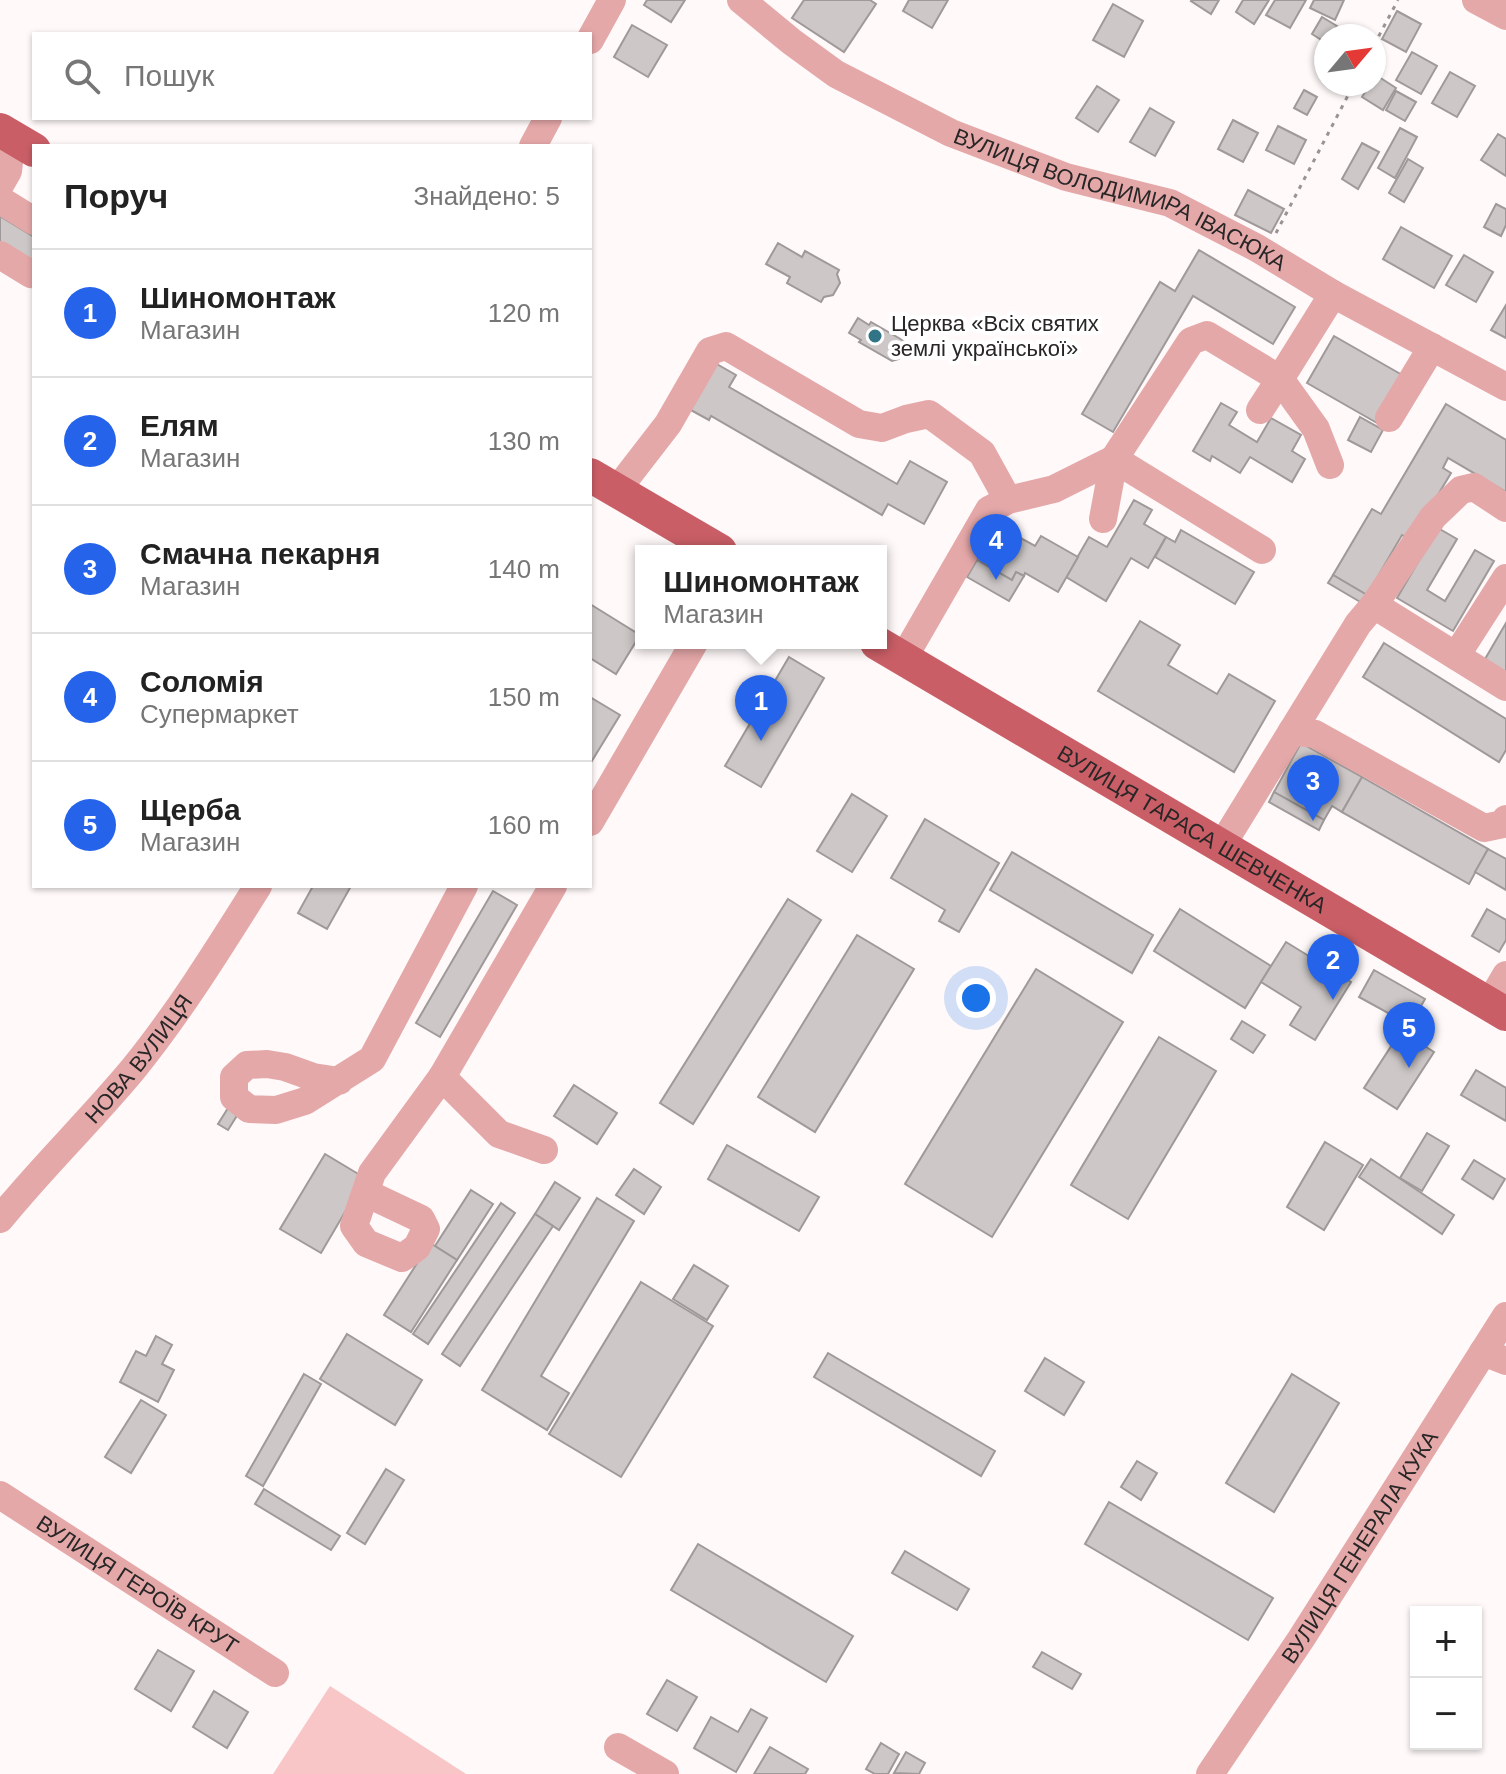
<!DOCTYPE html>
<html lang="uk">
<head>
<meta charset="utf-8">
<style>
	body { margin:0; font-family:Arial,sans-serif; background:#f6f6f6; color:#222 }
	.controls { position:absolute; right:24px; bottom:24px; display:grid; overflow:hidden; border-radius:0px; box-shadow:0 2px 6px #0004 }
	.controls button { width:72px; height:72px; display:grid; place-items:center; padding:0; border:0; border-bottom:2px solid #e0e0e0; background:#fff; color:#222; font:40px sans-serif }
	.compass { position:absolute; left:1314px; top:24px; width:72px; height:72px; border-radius:50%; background:#fff; box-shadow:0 2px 6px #0004; rotate:61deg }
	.you { position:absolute; left:976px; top:998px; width:28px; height:28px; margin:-20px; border:6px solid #fff; border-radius:50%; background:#1a73e8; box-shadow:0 0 0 12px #1a73e833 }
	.badge { display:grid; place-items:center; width:52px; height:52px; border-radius:50%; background:#2563eb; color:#fff; font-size:26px; font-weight:700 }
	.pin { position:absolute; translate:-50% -66px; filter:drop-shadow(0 2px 4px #0008) }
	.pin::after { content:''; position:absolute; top:42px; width:28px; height:24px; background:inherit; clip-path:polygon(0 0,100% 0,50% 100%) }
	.popup { position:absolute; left:635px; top:545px; width:252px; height:104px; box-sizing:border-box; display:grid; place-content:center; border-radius:0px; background:#fff; filter:drop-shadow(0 2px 6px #0005); font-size:26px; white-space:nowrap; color:#767676 }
	.popup b { font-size:30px; color:#222 }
	.popup::after { content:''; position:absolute; left:50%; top:100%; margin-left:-16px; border:16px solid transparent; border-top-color:#fff }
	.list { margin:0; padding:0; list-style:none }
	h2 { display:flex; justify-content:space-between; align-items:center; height:104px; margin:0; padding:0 32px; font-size:34px }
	h2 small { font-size:26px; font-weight:400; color:#767676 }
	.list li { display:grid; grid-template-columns:52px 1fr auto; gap:24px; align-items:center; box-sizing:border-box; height:128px; padding:0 32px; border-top:2px solid #e0e0e0 }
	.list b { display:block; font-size:30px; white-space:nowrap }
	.list p { margin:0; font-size:26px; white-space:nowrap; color:#767676 }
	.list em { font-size:26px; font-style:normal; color:#767676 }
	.icon { flex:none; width:44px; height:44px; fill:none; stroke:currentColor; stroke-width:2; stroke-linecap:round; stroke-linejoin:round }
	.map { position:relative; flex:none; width:1506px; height:1774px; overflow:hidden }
	.search { position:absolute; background:#fff; box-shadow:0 2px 6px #0004; left:32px; top:32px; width:560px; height:88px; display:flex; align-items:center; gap:20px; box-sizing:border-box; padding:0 28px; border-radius:0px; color:#767676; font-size:30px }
	.panel { position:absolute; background:#fff; box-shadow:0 2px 6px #0004; left:32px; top:144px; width:560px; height:744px; border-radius:0px }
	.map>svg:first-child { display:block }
	.garden { fill:#f8c6c7 }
	.building { fill:#cdc7c7; stroke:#9f9999; stroke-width:2 }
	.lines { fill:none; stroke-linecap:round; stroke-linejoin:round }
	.path { stroke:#989494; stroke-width:3; stroke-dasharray:4 6; stroke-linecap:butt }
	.minor { stroke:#e5a8a9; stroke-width:28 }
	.major { stroke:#c95e66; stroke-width:34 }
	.poi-dot { fill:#317485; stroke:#fff; stroke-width:3 }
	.labels { text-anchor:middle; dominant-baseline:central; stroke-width:8; stroke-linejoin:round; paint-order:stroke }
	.street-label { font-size:22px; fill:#282626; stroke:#fff }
	.poi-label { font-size:22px; fill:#282626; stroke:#fff; text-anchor:start }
</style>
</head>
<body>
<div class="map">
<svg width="1506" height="1774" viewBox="0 0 1506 1774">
	<rect width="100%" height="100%" fill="#fff9f9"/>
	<!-- garden -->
	<polygon class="garden" points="330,1686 466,1774 273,1774"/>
	<!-- building -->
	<g class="building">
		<polygon points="647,0 685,0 671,22 644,5"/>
		<polygon points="804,0 870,0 876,4 844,52 792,18"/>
		<polygon points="909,0 948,0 932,28 903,11"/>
		<polygon points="1192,0 1219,0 1211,14 1191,1"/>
		<polygon points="1243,0 1269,0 1254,24 1236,12"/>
		<polygon points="1275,0 1306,0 1290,28 1266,15"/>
		<polygon points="1314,0 1344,0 1335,20 1310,8"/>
		<polygon points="1113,4 1143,21 1124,57 1093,40"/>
		<polygon points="1397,11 1421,24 1406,52 1382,39"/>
		<polygon points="1322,17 1337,26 1330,36 1326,36 1326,43 1312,34"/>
		<polygon points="632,25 667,45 648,77 614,57"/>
		<polygon points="1412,52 1437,66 1421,94 1396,80"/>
		<polygon points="1450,72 1475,86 1457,117 1432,103"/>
		<polygon points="1376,75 1396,88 1383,110 1362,97 1370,84 1374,84"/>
		<polygon points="1097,86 1119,100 1098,132 1076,118"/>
		<polygon points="1304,90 1317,97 1307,115 1294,108"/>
		<polygon points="1396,91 1416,102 1405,121 1386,110"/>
		<polygon points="1150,108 1174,122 1155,156 1130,142"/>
		<polygon points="1233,120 1258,133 1243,162 1218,149"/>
		<polygon points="1278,126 1306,140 1294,164 1266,150"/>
		<polygon points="1400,128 1417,137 1395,178 1378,168"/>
		<polygon points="1498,134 1506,139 1506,176 1481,160"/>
		<polygon points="1362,143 1379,152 1358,189 1342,179"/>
		<polygon points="1408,159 1423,168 1404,202 1389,193"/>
		<polygon points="1248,190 1284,209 1271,233 1235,215"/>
		<polygon points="1496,204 1506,209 1506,225 1501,236 1484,227"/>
		<polygon points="0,216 34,237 34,262 0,242"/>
		<polygon points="1401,227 1452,256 1434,288 1383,259"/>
		<polygon points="778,243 802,257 805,251 839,270 837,274 840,283 833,295 824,297 821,302 787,283 790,277 766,264"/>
		<polygon points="1199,250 1295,307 1273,344 1193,296 1113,432 1082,414 1160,282 1175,291"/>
		<polygon points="1464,255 1493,272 1476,302 1446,285"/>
		<polygon points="1506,305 1506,338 1491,330"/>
		<polygon points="858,318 869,325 871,322 904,341 905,349 899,359 892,361 859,342 861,340 849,333"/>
		<polygon points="1334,336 1404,376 1377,423 1307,383"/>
		<polygon points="715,363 736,375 729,387 897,484 910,461 947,482 924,524 888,504 882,515 711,416 709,420 689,409"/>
		<polygon points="1221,403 1237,412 1229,425 1257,442 1271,418 1301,435 1292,451 1305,459 1292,482 1250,457 1240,473 1212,456 1210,461 1193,451"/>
		<polygon points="1446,404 1506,440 1506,492 1448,458 1443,468 1451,473 1411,540 1402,535 1367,595 1333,575 1372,509 1381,514"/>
		<polygon points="1360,417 1383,430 1371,452 1348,440"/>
		<polygon points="1134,500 1152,510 1144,524 1166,537 1148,568 1131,558 1106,601 1066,577 1089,537 1107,547"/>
		<polygon points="997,525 1035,546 1041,536 1078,557 1058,592 1025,573 1024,576 1016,572 1012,580 977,560"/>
		<polygon points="1438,528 1457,539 1427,590 1445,601 1475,550 1494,561 1453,631 1397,598"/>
		<polygon points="1181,530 1254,572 1235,604 1155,557 1166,537 1175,542"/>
		<polygon points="977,560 1012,580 1016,572 1024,576 1009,601 967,577"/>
		<polygon points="1333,575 1367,595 1362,603 1328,583"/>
		<polygon points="590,604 640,635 616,674 590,658"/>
		<polygon points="1140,621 1180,645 1168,665 1217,694 1229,674 1275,701 1234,772 1098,691"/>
		<polygon points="1506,623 1506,681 1481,666"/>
		<polygon points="1384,643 1506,719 1506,750 1499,762 1363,677"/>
		<polygon points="789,657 824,678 761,787 725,766"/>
		<polygon points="590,697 620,715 590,764"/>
		<polygon points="1301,743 1362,777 1342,812 1332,806 1324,820 1274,792"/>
		<polygon points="1362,777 1488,849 1469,884 1342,812"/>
		<polygon points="1274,792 1324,820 1319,830 1269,802"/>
		<polygon points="852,794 887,816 852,872 817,851"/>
		<polygon points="925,819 999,863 959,932 939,921 945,910 891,878"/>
		<polygon points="1488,849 1506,859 1506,890 1475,872"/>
		<polygon points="1012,852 1153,935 1132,973 990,890"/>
		<polygon points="313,886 351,886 327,929 298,913"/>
		<polygon points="493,891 517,905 440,1037 416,1023"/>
		<polygon points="788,899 821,920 693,1124 660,1103"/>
		<polygon points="1180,909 1271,966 1245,1008 1154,951"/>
		<polygon points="1487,909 1506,920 1506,940 1499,952 1472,936"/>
		<polygon points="857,935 914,969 815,1132 758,1097"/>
		<polygon points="1286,942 1351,982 1315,1040 1290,1025 1301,1007 1261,982"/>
		<polygon points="1036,969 1123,1022 992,1237 905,1184"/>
		<polygon points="1374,970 1425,999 1410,1025 1359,997"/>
		<polygon points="1242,1021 1265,1035 1253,1053 1231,1039"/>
		<polygon points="1401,1031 1434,1052 1397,1109 1364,1088"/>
		<polygon points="1159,1037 1216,1071 1128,1219 1071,1185"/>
		<polygon points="1476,1070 1506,1088 1506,1121 1461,1095"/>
		<polygon points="574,1085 617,1113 597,1144 554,1116"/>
		<polygon points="228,1108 238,1114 228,1130 218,1124"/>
		<polygon points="1427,1133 1449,1146 1422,1191 1400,1178"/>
		<polygon points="1325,1142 1363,1165 1324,1230 1287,1207"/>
		<polygon points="727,1145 819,1197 799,1231 708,1179"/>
		<polygon points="325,1154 365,1178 321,1253 280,1229"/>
		<polygon points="1371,1159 1454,1215 1442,1234 1359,1177"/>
		<polygon points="1474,1160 1505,1179 1493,1199 1462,1179"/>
		<polygon points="634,1169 661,1187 644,1214 616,1195"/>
		<polygon points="555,1182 580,1198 559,1230 535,1214"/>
		<polygon points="471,1190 493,1204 457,1260 435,1246"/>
		<polygon points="597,1198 634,1221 541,1376 569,1393 547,1430 482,1390"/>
		<polygon points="501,1203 515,1213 428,1344 413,1334"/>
		<polygon points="535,1214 553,1226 460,1366 442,1354"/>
		<polygon points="430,1243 457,1260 411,1332 384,1315"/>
		<polygon points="694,1265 728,1286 707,1320 673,1299"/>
		<polygon points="641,1282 713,1326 621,1477 549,1434"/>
		<polygon points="347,1334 422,1380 395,1425 320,1379"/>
		<polygon points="156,1336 172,1345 162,1364 174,1370 158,1402 120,1382 136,1351 146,1356"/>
		<polygon points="828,1353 995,1451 981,1476 814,1377"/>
		<polygon points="1045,1358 1084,1382 1064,1415 1025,1391"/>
		<polygon points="304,1374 321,1384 263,1486 246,1476"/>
		<polygon points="1292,1374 1339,1403 1274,1512 1226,1483"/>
		<polygon points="141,1400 166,1415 131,1473 105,1457"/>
		<polygon points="1137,1461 1157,1473 1141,1500 1121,1487"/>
		<polygon points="386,1469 404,1480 365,1544 347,1533"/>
		<polygon points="264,1489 340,1536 331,1550 255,1504"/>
		<polygon points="1109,1502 1273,1598 1248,1640 1085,1544"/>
		<polygon points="698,1544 853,1636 826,1682 671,1590"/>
		<polygon points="905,1551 969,1589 957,1610 892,1573"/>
		<polygon points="158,1650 194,1671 171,1711 135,1689"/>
		<polygon points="1042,1652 1081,1674 1072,1689 1033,1667"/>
		<polygon points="667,1680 697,1697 677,1731 647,1714"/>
		<polygon points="214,1691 248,1712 227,1748 193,1727"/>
		<polygon points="751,1709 767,1718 736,1772 694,1748 711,1717 738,1732"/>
		<polygon points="881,1743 899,1754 888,1774 875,1774 866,1769"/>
		<polygon points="770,1747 808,1769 805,1774 754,1774"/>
		<polygon points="906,1752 925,1763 919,1774 894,1773"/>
	</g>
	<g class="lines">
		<!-- path -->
		<g class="path">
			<polyline points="1374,45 1398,0"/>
			<polyline points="1276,233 1354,84"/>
		</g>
		<!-- minor -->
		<g class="minor">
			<path id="s1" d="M 741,0 L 792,42 L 836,74 L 951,133 L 1066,177 L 1170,203 L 1257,248 L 1333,294 L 1506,387"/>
			<polyline points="1476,0 1506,16"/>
			<polyline points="590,40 612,0"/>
			<polyline points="533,146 548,118"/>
			<polyline points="0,185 8,171 12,137"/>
			<polyline points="0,200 34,221"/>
			<polyline points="0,255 31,274 34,272"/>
			<polyline points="1260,410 1280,379 1316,429 1330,465"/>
			<polyline points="1389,418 1432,347"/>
			<polyline points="617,490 668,424 710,351 726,346 859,424 882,428 906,419 929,414 982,453 1008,500"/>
			<polyline points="1103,519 1114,459 1262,550"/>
			<polyline points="1374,605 1506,687"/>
			<polyline points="1456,656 1506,578"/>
			<polyline points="903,659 989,510 1008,500 1054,489 1114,459 1191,341 1207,335 1280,379 1333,294"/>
			<polyline points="1292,731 1315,734 1484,828 1503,824 1506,819"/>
			<polyline points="590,822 694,643"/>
			<polyline points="1222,845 1358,624 1374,605 1433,517 1461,490 1474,487 1506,508"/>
			<polyline points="1489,1004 1506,975"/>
			<polyline points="442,1077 499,1134 544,1150"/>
			<polyline points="339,1081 313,1077 285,1067 267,1064 247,1065 234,1077 234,1097 249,1109 276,1110 305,1101 372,1059 464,886"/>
			<polyline points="366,1193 421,1219 426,1229 417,1247 402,1258 366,1243 354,1226 372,1173 442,1077 553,886"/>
			<path id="s2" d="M 0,1219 C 42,1167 91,1120 134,1068 C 180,1011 219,948 258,886"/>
			<polyline points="1483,1352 1506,1361"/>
			<path id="s3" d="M 0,1495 L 275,1673"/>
			<polyline points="618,1747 665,1774"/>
			<path id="s4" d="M 1210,1774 L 1301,1639 L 1506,1316"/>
		</g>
		<!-- major -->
		<g class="major">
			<polyline points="0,130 34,150"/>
			<polyline points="590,475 720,551"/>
			<path id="s5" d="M 877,643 L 1506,1014"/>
		</g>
	</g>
	<!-- markers -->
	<circle class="poi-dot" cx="875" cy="336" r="8"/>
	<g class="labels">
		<!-- street labels -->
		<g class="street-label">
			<text stroke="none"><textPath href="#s1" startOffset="432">ВУЛИЦЯ ВОЛОДИМИРА ІВАСЮКА</textPath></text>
			<text stroke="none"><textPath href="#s5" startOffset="366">ВУЛИЦЯ ТАРАСА ШЕВЧЕНКА</textPath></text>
			<text stroke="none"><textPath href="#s2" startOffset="212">НОВА ВУЛИЦЯ</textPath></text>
			<text stroke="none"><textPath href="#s4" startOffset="272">ВУЛИЦЯ ГЕНЕРАЛА КУКА</textPath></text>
			<text stroke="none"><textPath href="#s3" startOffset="164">ВУЛИЦЯ ГЕРОЇВ КРУТ</textPath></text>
		</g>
		<!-- poi labels -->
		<g class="poi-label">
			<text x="891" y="323">Церква «Всіх святих<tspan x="891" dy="25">землі української»</tspan></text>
		</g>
	</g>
</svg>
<div class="controls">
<button>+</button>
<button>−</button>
</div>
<svg class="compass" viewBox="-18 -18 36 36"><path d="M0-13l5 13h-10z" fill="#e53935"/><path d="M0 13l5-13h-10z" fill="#767676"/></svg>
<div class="you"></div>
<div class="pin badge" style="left:761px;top:741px">1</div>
<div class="popup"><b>Шиномонтаж</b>Магазин</div>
<div class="pin badge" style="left:1333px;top:1000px">2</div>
<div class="pin badge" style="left:1313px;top:821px">3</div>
<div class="pin badge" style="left:996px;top:580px">4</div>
<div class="pin badge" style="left:1409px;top:1068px">5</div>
<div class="search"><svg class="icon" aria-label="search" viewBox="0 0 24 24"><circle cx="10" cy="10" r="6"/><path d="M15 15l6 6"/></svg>Пошук</div>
<section class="panel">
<h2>Поруч<small>Знайдено: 5</small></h2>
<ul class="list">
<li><span class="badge">1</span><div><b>Шиномонтаж</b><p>Магазин</p></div><em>120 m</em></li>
<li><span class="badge">2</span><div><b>Елям</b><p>Магазин</p></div><em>130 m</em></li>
<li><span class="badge">3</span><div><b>Смачна пекарня</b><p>Магазин</p></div><em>140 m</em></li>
<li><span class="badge">4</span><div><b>Соломiя</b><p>Супермаркет</p></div><em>150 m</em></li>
<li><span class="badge">5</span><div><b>Щерба</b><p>Магазин</p></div><em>160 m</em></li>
</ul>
</section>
</div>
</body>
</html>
